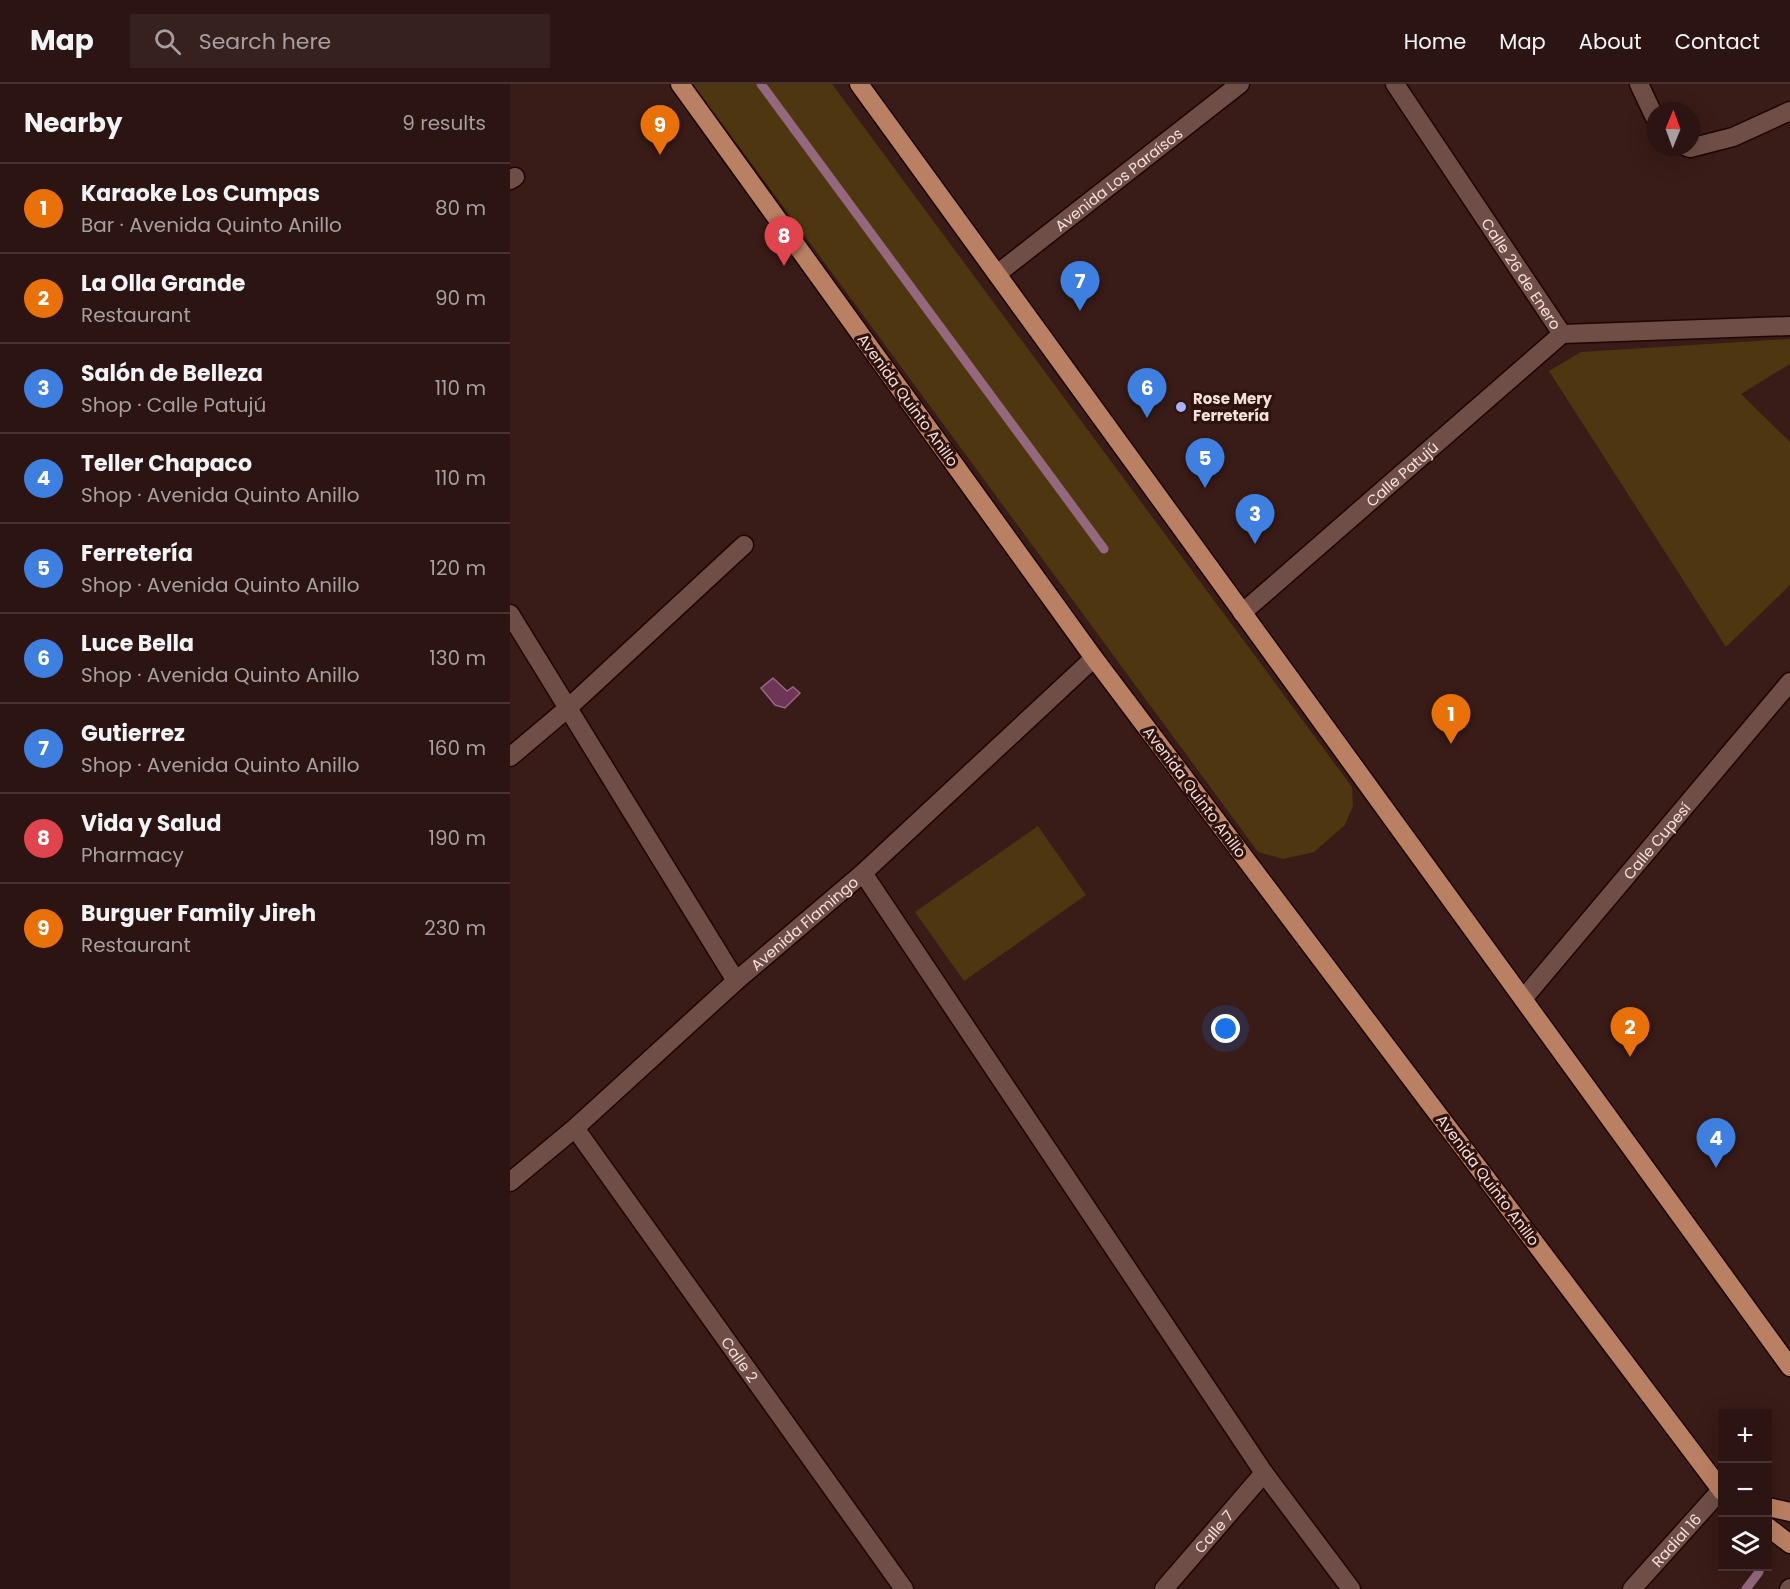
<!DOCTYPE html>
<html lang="en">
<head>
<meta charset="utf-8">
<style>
	body { margin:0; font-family:Poppins,sans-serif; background:#37211f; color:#f1f3f6 }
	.controls { position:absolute; right:18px; bottom:18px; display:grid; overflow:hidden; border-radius:0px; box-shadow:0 6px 24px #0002 }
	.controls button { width:54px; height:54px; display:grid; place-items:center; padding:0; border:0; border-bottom:2px solid #473331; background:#2b1411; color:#f1f3f6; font:30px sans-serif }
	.compass { position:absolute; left:1136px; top:18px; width:54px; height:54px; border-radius:50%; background:#2b1411; box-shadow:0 6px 24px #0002; rotate:1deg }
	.you { position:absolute; left:716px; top:945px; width:21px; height:21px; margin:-15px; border:4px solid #fff; border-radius:50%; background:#1a73e8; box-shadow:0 0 0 9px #1a73e833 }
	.badge { display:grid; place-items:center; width:39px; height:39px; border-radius:50%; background:#aab0fc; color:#fff; font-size:20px; font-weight:700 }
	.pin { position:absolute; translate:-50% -50px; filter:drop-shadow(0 2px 3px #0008) }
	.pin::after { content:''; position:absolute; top:32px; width:21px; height:18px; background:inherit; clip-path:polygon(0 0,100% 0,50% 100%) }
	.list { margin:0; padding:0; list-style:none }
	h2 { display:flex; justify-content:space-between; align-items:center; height:78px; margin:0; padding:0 24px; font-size:26px }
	h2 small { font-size:20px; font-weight:400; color:#a69e9f }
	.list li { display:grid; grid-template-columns:39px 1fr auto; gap:18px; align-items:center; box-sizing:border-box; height:90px; padding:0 24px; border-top:2px solid #473331 }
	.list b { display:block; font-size:22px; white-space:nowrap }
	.list p { margin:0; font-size:20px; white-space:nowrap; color:#a69e9f }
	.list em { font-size:20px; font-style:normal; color:#a69e9f }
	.icon { flex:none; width:33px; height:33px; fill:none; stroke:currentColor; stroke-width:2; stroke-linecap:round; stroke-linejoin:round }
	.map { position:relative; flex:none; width:1280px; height:1505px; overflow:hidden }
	header { display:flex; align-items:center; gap:36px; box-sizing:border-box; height:84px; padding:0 30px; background:#2b1411; border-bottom:2px solid #473331 }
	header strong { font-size:28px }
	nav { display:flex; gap:33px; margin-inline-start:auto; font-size:21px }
	.search { width:420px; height:54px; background:#37211f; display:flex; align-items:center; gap:15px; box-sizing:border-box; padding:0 21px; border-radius:0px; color:#a69e9f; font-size:22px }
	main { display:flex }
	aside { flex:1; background:#2b1411 }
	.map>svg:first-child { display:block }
	.green { fill:#4e3611 }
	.water { fill:#6e3556; stroke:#96687e; stroke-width:1.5 }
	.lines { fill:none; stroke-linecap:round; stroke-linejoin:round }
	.stream { stroke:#96687e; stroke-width:9 }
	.minor-casing { stroke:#1f0503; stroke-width:21 }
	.major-casing { stroke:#1f0503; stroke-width:21 }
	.minor { stroke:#704e48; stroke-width:18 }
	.major { stroke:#ba8063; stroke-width:18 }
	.poi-dot { fill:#aab0fc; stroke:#2e120e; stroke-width:2 }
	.labels { text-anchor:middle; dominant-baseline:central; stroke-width:6; stroke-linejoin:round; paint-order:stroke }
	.street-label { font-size:15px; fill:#f4dfdb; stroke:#2e120e }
	.poi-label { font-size:15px; font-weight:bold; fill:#f4dfdb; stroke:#2e120e; text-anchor:start }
</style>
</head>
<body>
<header>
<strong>Map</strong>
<div class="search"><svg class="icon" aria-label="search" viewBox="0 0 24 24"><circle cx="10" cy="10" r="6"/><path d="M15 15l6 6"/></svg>Search here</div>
<nav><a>Home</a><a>Map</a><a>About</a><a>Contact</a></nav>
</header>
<main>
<aside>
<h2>Nearby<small>9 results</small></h2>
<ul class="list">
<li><span class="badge" style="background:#e8710a">1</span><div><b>Karaoke Los Cumpas</b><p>Bar · Avenida Quinto Anillo</p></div><em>80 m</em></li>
<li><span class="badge" style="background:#e8710a">2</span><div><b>La Olla Grande</b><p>Restaurant</p></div><em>90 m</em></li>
<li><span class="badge" style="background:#3f7fe0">3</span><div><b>Salón de Belleza</b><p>Shop · Calle Patujú</p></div><em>110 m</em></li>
<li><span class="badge" style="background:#3f7fe0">4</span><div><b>Teller Chapaco</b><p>Shop · Avenida Quinto Anillo</p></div><em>110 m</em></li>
<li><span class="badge" style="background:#3f7fe0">5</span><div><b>Ferretería</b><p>Shop · Avenida Quinto Anillo</p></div><em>120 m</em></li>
<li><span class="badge" style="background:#3f7fe0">6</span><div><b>Luce Bella</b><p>Shop · Avenida Quinto Anillo</p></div><em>130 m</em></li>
<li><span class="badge" style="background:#3f7fe0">7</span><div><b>Gutierrez</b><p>Shop · Avenida Quinto Anillo</p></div><em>160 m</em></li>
<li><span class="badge" style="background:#e0444e">8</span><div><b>Vida y Salud</b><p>Pharmacy</p></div><em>190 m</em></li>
<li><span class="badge" style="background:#e8710a">9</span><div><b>Burguer Family Jireh</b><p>Restaurant</p></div><em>230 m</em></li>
</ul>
</aside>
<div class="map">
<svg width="1280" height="1505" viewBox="0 0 1280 1505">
	<rect width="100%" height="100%" fill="#391b17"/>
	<!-- green -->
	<g class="green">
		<polygon points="183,0 322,0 842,703 843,722 835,741 804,768 773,775 748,768"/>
		<polygon points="1280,255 1280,280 1231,310 1280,358 1280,501 1216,563 1039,287 1071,268"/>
		<polygon points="528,742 576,811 454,897 405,828"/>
	</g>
	<!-- water -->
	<polygon class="water" points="263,594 277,607 283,603 290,609 275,624 265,621 251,604"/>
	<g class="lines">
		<!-- stream -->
		<g class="stream">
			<polyline points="251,0 594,465"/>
			<polyline points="1236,1505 1249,1488"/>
		</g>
		<!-- minor casing -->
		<g class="minor-casing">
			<g id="minor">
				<path id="s1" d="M 885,0 L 1052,250"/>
				<polyline points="1129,0 1145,34"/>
				<polyline points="1177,63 1180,64 1223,53 1280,27"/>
				<polyline points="0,96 5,93"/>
				<path id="s2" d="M 487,190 L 730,0"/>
				<polyline points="1052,250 1280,242"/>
				<path id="s3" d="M 732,529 L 1052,250"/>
				<polyline points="0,530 226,897"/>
				<polyline points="0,673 58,624 234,461"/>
				<polyline points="353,789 754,1389 841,1505"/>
				<path id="s4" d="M 1013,915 L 1280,598"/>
				<path id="s5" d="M 65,1044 L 394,1505"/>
				<path id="s6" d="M 0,1098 L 65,1044 L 226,897 L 353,789 L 584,574"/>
				<path id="s7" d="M 654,1505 L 754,1389"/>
				<path id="s8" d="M 1122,1505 L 1211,1406"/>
				<polyline points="1279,1505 1280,1504"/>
			</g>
		</g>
		<!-- major casing -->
		<g class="major-casing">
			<g id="major">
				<polyline points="170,0 584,574 1212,1407"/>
				<polyline points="349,0 1280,1283"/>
				<polyline points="1258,1423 1280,1428"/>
				<polyline points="1258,1443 1280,1460"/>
			</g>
		</g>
		<!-- minor -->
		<use href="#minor" class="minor"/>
		<!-- major -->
		<use href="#major" class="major"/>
	</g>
	<!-- markers -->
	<circle class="poi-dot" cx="671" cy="323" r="6"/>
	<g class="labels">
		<!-- street labels -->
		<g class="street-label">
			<text stroke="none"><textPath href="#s2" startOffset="154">Avenida Los Paraísos</textPath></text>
			<text stroke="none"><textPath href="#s1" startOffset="228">Calle 26 de Enero</textPath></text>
			<text transform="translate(398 316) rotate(54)">Avenida Quinto Anillo</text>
			<text stroke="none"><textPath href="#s3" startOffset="212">Calle Patujú</textPath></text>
			<text transform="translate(685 708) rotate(53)">Avenida Quinto Anillo</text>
			<text stroke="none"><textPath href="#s4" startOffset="207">Calle Cupesí</textPath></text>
			<text stroke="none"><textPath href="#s6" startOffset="392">Avenida Flamingo</textPath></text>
			<text transform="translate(978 1096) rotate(53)">Avenida Quinto Anillo</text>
			<text stroke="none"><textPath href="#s5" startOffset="284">Calle 2</textPath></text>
			<text stroke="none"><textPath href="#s7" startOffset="76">Calle 7</textPath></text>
			<text stroke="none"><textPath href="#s8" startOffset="66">Radial 16</textPath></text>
		</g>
		<!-- poi labels -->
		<g class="poi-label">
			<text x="683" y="314">Rose Mery<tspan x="683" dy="17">Ferretería</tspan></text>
		</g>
	</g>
</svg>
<div class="controls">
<button>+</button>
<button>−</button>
<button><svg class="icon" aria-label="layers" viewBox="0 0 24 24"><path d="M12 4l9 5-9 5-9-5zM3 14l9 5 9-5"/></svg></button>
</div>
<svg class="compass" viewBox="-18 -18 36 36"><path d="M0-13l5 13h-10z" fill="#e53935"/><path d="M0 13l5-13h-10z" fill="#a69e9f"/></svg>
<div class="you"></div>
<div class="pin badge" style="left:941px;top:660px;background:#e8710a">1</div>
<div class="pin badge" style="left:1120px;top:973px;background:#e8710a">2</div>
<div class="pin badge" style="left:745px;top:460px;background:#3f7fe0">3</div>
<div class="pin badge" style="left:1206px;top:1084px;background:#3f7fe0">4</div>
<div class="pin badge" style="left:695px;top:404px;background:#3f7fe0">5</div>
<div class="pin badge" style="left:637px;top:334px;background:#3f7fe0">6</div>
<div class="pin badge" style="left:570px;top:227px;background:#3f7fe0">7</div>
<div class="pin badge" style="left:274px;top:182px;background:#e0444e">8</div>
<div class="pin badge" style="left:150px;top:71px;background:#e8710a">9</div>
</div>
</main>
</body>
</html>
